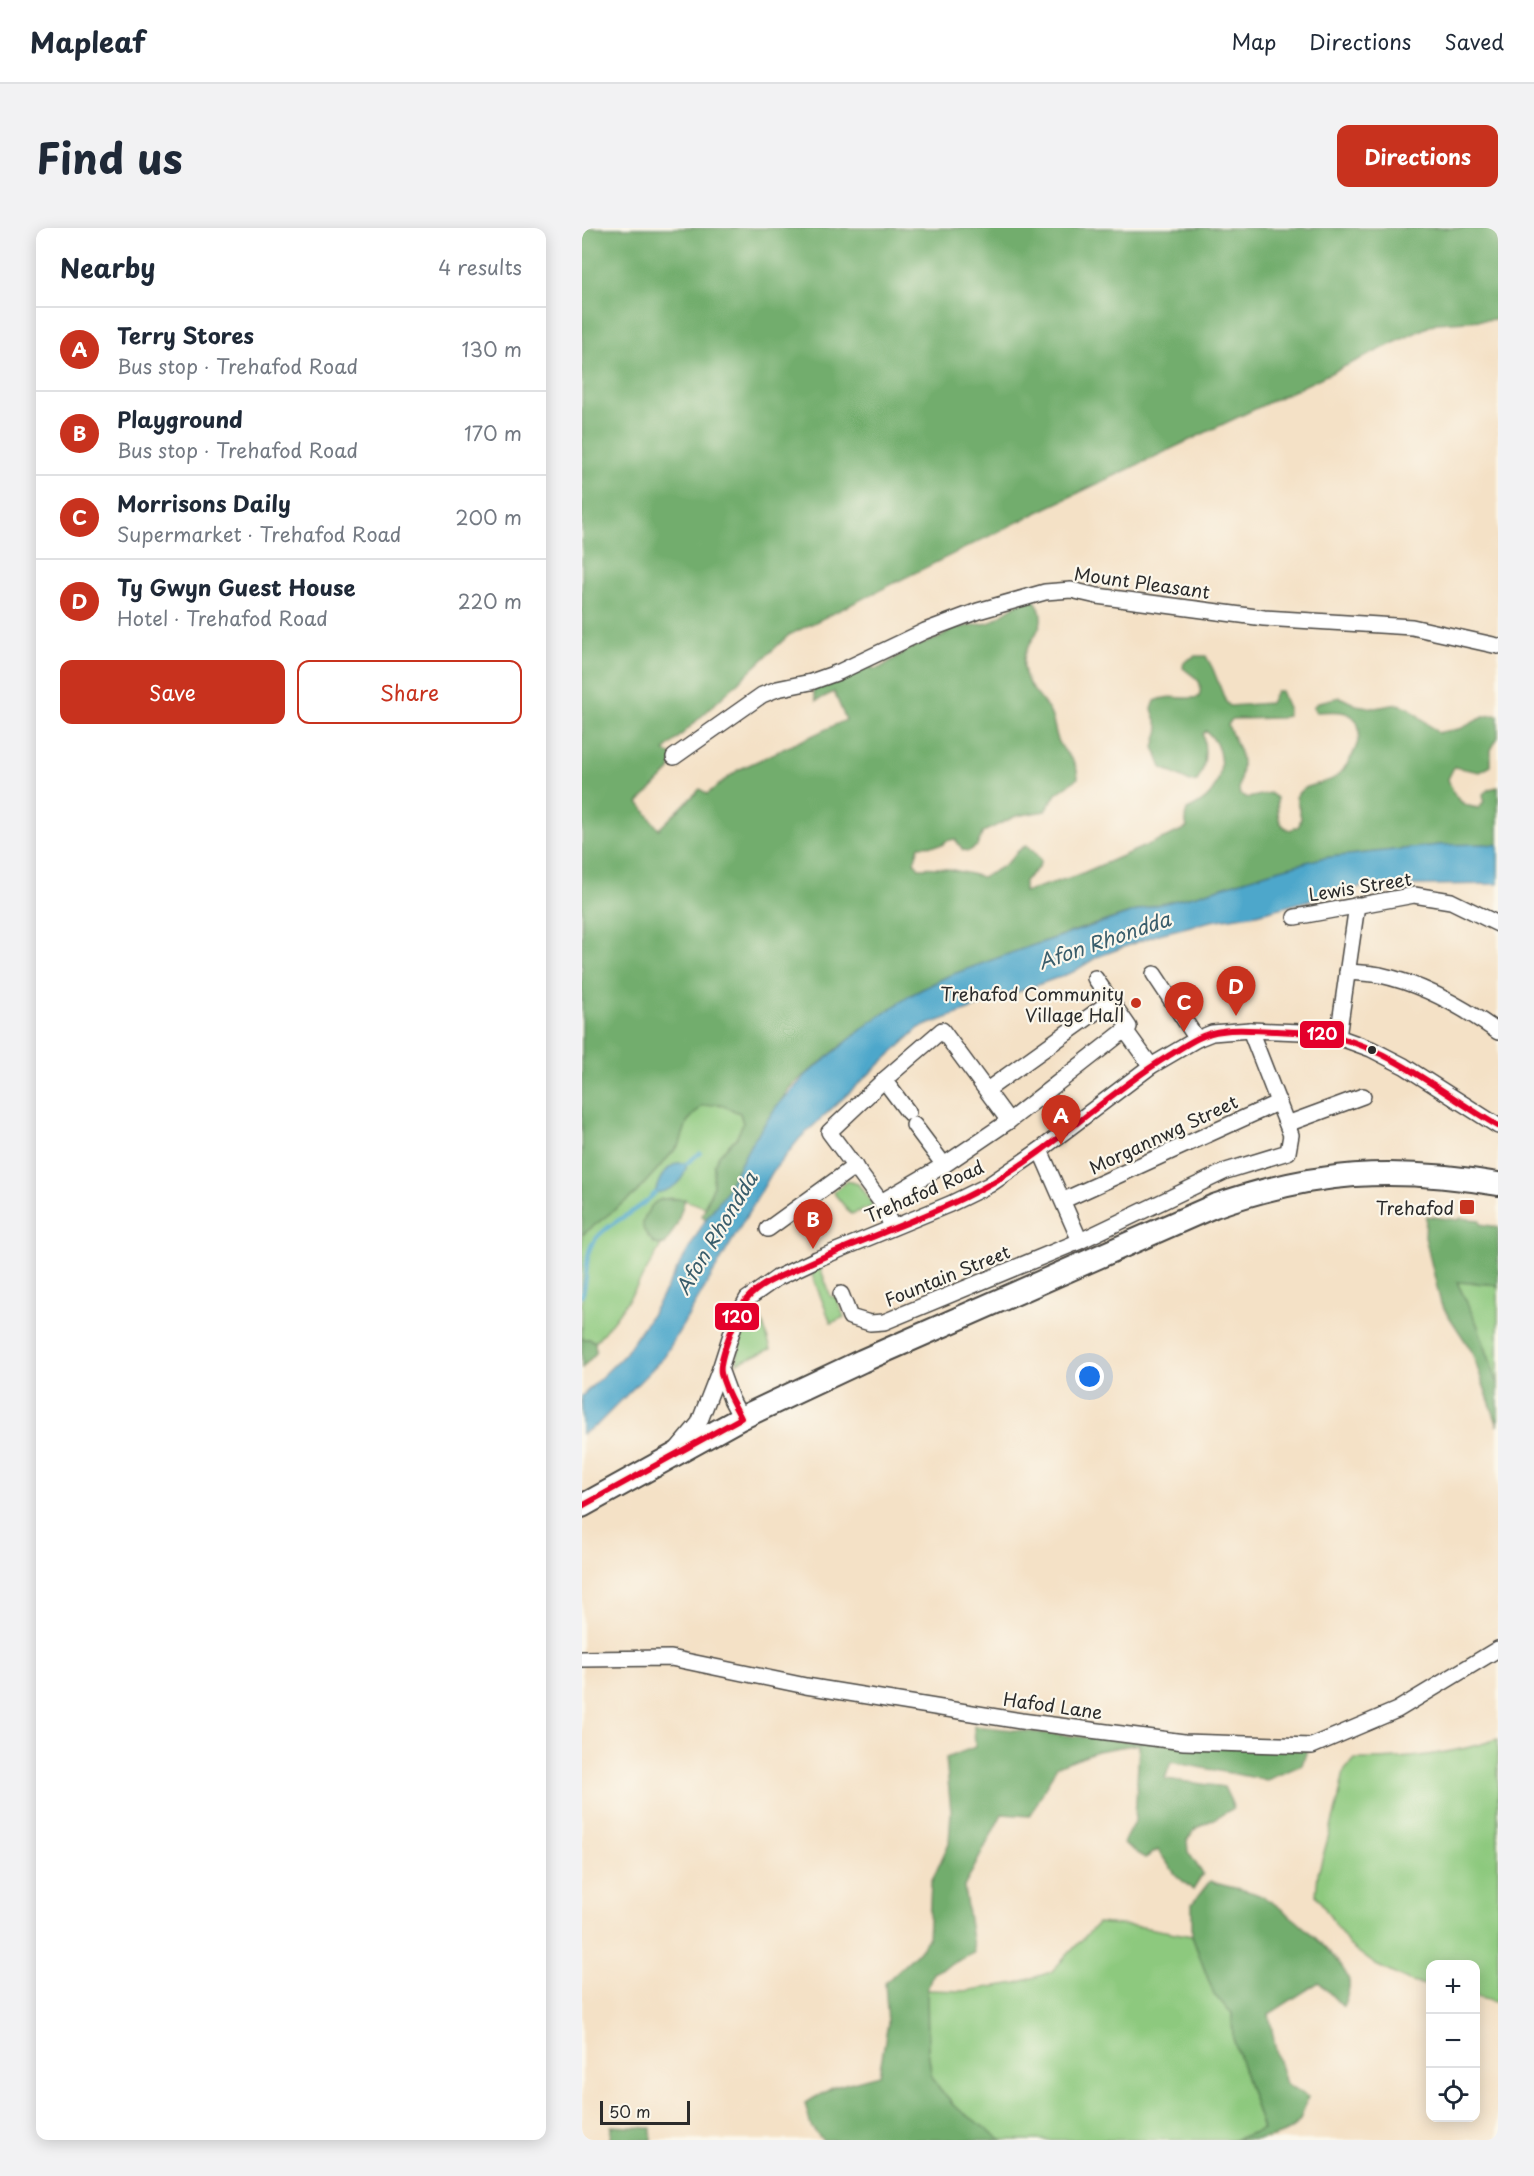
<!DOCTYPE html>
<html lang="en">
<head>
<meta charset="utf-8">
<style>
	body { margin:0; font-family:"Playpen Sans",sans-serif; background:#f2f2f3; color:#1f2937 }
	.controls { position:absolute; right:18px; bottom:18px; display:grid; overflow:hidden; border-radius:12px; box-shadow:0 3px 15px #0003 }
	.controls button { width:54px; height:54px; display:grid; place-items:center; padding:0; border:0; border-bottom:2px solid #e0e1e3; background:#fff; color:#1f2937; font:30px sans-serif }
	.scale { position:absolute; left:18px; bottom:15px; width:90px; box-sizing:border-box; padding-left:6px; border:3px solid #2b2b2b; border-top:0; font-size:16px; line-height:21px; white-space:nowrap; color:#2b2b2b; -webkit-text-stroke:4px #fbf7ec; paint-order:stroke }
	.you { position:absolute; left:508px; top:1149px; width:21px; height:21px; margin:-15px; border:4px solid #fff; border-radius:50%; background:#1a73e8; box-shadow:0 0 0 9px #1a73e833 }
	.badge { display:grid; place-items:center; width:39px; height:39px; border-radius:50%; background:#c8321e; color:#fff; font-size:20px; font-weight:700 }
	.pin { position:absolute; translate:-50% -50px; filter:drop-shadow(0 2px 3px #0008) }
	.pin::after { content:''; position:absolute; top:32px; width:21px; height:18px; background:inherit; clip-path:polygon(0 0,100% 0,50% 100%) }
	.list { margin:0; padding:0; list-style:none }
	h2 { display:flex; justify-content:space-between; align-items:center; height:78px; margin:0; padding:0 24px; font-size:26px }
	h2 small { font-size:20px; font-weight:400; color:#747a83 }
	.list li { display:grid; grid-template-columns:39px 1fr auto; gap:18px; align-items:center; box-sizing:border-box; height:84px; padding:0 24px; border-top:2px solid #e0e1e3 }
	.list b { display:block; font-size:22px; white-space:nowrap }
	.list p { margin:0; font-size:20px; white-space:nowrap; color:#747a83 }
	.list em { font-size:20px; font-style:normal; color:#747a83 }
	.actions { display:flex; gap:12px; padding:18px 24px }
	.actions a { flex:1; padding:14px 0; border:2px solid #c8321e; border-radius:12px; text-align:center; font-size:21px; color:#c8321e }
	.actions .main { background:#c8321e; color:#fff }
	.icon { flex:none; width:33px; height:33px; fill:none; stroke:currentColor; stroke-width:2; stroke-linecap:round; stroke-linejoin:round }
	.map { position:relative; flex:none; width:916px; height:1912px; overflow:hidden; border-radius:12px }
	header { display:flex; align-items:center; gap:36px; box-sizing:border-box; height:84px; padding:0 30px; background:#fff; border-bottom:2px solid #e0e1e3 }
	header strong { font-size:28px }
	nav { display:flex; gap:33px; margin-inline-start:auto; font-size:21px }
	.intro { display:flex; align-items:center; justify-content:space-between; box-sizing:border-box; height:144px; padding:0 36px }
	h1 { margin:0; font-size:42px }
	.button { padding:15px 27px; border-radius:12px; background:#c8321e; color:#fff; font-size:21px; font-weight:700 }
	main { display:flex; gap:36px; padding:0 36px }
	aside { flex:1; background:#fff; border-radius:12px; box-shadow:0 3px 15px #0003 }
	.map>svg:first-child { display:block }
	.green { fill:#8dc97e; stroke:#5c7a54; stroke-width:1.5 }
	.forest { fill:#72ad6d; stroke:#4e6c4c; stroke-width:1.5 }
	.water { fill:#4ea7cb; stroke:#3c697b; stroke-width:1.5 }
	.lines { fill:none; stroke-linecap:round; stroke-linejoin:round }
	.stream { stroke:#4ea7cb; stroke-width:4 }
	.street-casing { stroke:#494642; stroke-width:18 }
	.primary-casing { stroke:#494642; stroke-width:26 }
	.street { stroke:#fff; stroke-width:15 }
	.primary { stroke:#fff; stroke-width:22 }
	.bus-1-casing { stroke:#fbf7ec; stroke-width:10 }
	.bus-1 { stroke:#e4002b; stroke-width:6 }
	.poi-dot { fill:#c8321e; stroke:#fbf7ec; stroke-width:2 }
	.bus-dot { fill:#2b2b2b; stroke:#fbf7ec; stroke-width:2 }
	.labels { text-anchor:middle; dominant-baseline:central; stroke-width:4.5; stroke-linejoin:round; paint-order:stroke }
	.street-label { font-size:18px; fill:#2b2b2b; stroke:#fbf7ec }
	.poi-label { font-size:18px; fill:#2b2b2b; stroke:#fbf7ec; text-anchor:end }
	.water-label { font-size:20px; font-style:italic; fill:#395d6b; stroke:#fbf7ec }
	.line-badge { stroke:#fbf7ec; stroke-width:2 }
	.badge-label { font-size:16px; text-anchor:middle; font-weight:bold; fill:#fff }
</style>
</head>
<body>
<header>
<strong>Mapleaf</strong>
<nav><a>Map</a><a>Directions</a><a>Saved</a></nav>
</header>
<div class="intro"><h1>Find us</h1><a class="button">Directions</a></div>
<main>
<aside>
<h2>Nearby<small>4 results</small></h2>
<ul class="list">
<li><span class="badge">A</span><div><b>Terry Stores</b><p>Bus stop · Trehafod Road</p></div><em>130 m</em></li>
<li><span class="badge">B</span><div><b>Playground</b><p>Bus stop · Trehafod Road</p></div><em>170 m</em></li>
<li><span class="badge">C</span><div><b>Morrisons Daily</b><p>Supermarket · Trehafod Road</p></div><em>200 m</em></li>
<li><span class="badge">D</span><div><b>Ty Gwyn Guest House</b><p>Hotel · Trehafod Road</p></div><em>220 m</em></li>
</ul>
<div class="actions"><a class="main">Save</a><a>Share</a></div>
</aside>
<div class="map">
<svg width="916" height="1912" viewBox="0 0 916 1912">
	<rect width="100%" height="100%" fill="#fbf7ec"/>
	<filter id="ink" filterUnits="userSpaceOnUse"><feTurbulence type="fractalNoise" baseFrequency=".0167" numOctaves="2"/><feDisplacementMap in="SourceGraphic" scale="12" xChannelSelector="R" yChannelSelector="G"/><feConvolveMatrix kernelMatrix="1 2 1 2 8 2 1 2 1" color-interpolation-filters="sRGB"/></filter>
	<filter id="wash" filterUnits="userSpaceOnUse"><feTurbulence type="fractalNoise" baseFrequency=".008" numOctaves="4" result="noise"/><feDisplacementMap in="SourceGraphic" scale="24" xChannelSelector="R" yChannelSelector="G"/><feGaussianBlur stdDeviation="1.35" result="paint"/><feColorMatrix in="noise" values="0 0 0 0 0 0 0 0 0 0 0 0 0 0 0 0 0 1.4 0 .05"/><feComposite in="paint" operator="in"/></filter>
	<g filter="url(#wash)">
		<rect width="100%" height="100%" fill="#f4e1c6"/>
		<!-- green -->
		<g class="green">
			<path d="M 129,875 L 137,876 L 158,885 L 161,895 L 155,909 L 137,927 L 132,937 L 131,959 L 122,979 C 105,972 79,962 67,982 L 73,1016 L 79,1017 C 60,1051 40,1085 13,1114 L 8,1111 L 0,1111 L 0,1007 L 54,965 L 97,917 L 105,894 L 120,877 Z"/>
			<polygon points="265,953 276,956 292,978 269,986 251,964"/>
			<polygon points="238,1039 249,1069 254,1068 262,1089 249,1095 228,1042"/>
			<polygon points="875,1054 908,1056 916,1059 916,1156 895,1096"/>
			<path d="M 175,1078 L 189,1121 L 155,1135 C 157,1111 162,1098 175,1078 Z"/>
			<path d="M 916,1511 L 916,1775 L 894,1769 L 894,1736 L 848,1736 L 848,1758 L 829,1754 L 794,1737 L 767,1717 L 734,1667 L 736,1646 L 756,1574 L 762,1543 L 773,1531 C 821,1532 870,1526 916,1511 Z"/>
			<polygon points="516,1695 560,1699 610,1708 632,1766 650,1785 651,1810 681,1901 652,1912 420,1912 372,1878 350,1851 346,1822 345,1762 382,1763 435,1755 469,1744"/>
		</g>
		<!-- forest -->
		<g class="forest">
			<path d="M 0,0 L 916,0 L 916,91 L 854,95 L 454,285 L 207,407 L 82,523 L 92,529 L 88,542 L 56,575 C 65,583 68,592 77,601 L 118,561 L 125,566 L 156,542 L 264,492 L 252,464 L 234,473 L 229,454 L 292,429 L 290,441 L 298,440 L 329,420 L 357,410 L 372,400 L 407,395 L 437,375 L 452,371 C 474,402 438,411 442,440 C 444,459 458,467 467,483 C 473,492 472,504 477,514 C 484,529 495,530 496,550 L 474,566 L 463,583 L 434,588 L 401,604 L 395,618 L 387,623 L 381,622 L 373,611 L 364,613 L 360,617 L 337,618 L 332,634 L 337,640 C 360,638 377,643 400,649 C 410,645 421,639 429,631 C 435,625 436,621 444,618 L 452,624 L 459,633 L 456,640 L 442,653 L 442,664 L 496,647 L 605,600 L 603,589 L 605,582 C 614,578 623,573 629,565 C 643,547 642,518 624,503 L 621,506 C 624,522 625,539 615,553 L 608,554 L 580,540 L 572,519 L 577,501 L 570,481 L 573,473 C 588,465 601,473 617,469 C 622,451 614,451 601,440 L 602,434 L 613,428 L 624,428 L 631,441 L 644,474 L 648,478 L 688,475 L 694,463 L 699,463 L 706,480 L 705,488 L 699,490 L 650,491 L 646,497 C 651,511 661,524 660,538 C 660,549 655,557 658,567 L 666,570 L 688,565 L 695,570 C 696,583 694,597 708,602 L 717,598 L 719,590 L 714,568 C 723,554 743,558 755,548 C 768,536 787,504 771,489 C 762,481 745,484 734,484 L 731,479 L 737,474 L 758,469 L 774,477 L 793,480 L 816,476 L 827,480 L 856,505 C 864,502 872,503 880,500 C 893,494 901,486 916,487 L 916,509 L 909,522 L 909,538 L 898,544 L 872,539 L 866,551 C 871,567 878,579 897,580 L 902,573 L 901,566 L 907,561 L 916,559 L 916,617 L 857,617 L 740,630 L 688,644 L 615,667 L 570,678 L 480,707 L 366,748 L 329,767 L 289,794 L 209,858 L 169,916 L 142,967 L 124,991 L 120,988 L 131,959 L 132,937 L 137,927 L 155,909 L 161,895 L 158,885 L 137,876 L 120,878 L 105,894 L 98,916 L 54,965 L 0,1007 Z"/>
			<path d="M 80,971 L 103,971 L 95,996 L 83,1017 L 73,1016 C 61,1003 56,999 66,983 C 71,976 72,974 80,971 Z"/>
			<polygon points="844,988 877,992 878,990 898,992 898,996 916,999 916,1059 908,1056 875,1054 895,1096 916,1156 916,1198 889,1122 859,1076 843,1009"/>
			<polygon points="0,1111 8,1111 13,1114 14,1125 0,1140"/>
			<polygon points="392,1498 532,1512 725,1522 720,1537 685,1552 589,1534 583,1551 642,1559 652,1580 613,1601 605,1612 606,1624 621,1646 611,1662 593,1646 576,1622 563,1630 541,1615 553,1592 557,1516 515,1523 475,1538 448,1588 420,1586 382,1659 392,1725 351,1745 345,1762 346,1822 350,1851 372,1878 420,1912 241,1912 229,1899 223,1875 252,1859 297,1847 306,1795 303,1755 335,1725 346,1711 349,1655 367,1615 369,1584 364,1530 393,1519"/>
			<path d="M 628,1653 C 644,1659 662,1661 677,1667 C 699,1676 761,1730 767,1753 C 769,1761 763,1772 761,1779 L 737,1754 L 687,1786 L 694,1823 L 704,1856 L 726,1869 C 723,1876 721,1885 718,1892 C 704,1912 675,1912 652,1912 L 681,1901 L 651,1810 L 650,1785 L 632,1767 L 610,1708 L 610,1676 Z"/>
			<polygon points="29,1898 69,1900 69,1912 28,1912"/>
		</g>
		<!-- water -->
		<g class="water">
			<polygon points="901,616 916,617 916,656 782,658 675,686 629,693 577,706 515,729 491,744 337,800 218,910 191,943 82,1129 15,1197 0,1206 0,1168 43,1126 69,1087 124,991 142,967 169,916 194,879 224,847 289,794 329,767 366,748 443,720 570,678 615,667 688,644 740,630 857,617"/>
			<path d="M 95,935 L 105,935 C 103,953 90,963 73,965 C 77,950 82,942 95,935 Z"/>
		</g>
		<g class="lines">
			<!-- stream -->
			<g class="stream">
				<polyline points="105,935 118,925"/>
				<path d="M 0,1068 C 7,1052 2,1033 9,1018 C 21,995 55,986 73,965"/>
			</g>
		</g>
	</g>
	<g filter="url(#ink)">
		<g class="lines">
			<!-- street casing -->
			<g class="street-casing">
				<g id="street">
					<polyline points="92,529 180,467 195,461 229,454 257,444 343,403 396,383 463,364 489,362 515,368 682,390 830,399 916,418"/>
					<polyline points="713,689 832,667 869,673 916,696"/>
					<path d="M 765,744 C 775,745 787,745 798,747 C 840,756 881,779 916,804"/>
					<polyline points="572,746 615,811"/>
					<polyline points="513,750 529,773"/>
					<polyline points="543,802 569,838"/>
					<polyline points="756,809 775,677"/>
					<polyline points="302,852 326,884"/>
					<polyline points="705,896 781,868"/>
					<polyline points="332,897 362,937"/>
					<polyline points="458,922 498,1013"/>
					<polyline points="482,972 697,874"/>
					<polyline points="299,974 362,937 427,893 547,799 529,773 405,862"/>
					<polyline points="310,999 299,974 247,904 302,852 360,802 427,893"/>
					<polyline points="186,1001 273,938"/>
					<polyline points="259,1066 268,1089 288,1095 302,1094 498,1013 644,943 706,924 709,907 668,802"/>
					<polyline points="138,1141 149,1171 159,1190"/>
					<polyline points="95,1221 117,1195 138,1141 154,1091 165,1071 195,1050 235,1031 368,976 407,957 458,922 569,838 615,811 630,805 668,802 719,804 756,809 789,821 822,838 916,898"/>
					<polyline points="0,1431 89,1430 224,1458 439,1493 602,1514 730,1518 815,1482 916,1421"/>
				</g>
			</g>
			<!-- primary casing -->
			<g class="primary-casing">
				<path id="primary" d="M 0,1278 L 159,1190 L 280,1133 L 632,978 C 732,943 811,938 916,956"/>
			</g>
			<!-- street -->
			<use href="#street" class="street"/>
			<!-- primary -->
			<use href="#primary" class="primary"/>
			<!-- bus-1 casing -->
			<g class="bus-1-casing">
				<path id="bus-1" d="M 0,1278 L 159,1190 C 152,1176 142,1161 139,1145 C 136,1132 156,1083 164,1072 C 177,1056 201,1047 219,1039 C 281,1010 348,990 408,956 C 471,921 522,868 583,830 C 601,819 619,805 640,803 C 658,800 676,803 694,803 C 715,804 737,804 758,810 C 816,826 864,868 916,898"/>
			</g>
			<!-- bus-1 -->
			<use href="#bus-1" class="bus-1"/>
		</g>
	</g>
	<!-- markers -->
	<g class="poi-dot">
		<circle cx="554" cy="775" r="6"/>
		<rect x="877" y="971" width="16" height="16" rx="3"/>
	</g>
	<circle class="bus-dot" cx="790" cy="822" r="5"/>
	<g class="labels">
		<!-- street labels -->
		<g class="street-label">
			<text transform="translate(560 354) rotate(8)">Mount Pleasant</text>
			<text transform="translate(778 658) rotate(-9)">Lewis Street</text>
			<text transform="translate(581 906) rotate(-25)">Morgannwg Street</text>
			<text transform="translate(342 963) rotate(-24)">Trehafod Road</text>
			<text transform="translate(365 1047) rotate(-22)">Fountain Street</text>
			<text transform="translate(471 1477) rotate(8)">Hafod Lane</text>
		</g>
		<!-- poi labels -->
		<g class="poi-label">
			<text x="542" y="765">Trehafod Community<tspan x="542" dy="21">Village Hall</tspan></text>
			<text x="872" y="979">Trehafod</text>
		</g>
		<!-- water labels -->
		<g class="water-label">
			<text transform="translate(522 712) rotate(-19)">Afon Rhondda</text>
			<text transform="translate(134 1005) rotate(-59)">Afon Rhondda</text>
		</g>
	</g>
	<g class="line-badge">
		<rect x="717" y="792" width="46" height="29" rx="6" fill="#e4002b"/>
		<rect x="132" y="1074" width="46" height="29" rx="6" fill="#e4002b"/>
	</g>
	<g class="badge-label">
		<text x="740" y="812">120</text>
		<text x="155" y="1095">120</text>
	</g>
</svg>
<div class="controls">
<button>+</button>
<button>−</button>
<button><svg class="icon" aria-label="locate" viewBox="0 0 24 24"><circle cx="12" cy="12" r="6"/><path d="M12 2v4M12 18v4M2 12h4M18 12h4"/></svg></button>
</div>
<div class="scale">50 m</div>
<div class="you"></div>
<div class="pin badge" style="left:479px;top:917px">A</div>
<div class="pin badge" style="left:231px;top:1021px">B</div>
<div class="pin badge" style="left:602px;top:804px">C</div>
<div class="pin badge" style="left:654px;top:788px">D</div>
</div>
</main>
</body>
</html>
